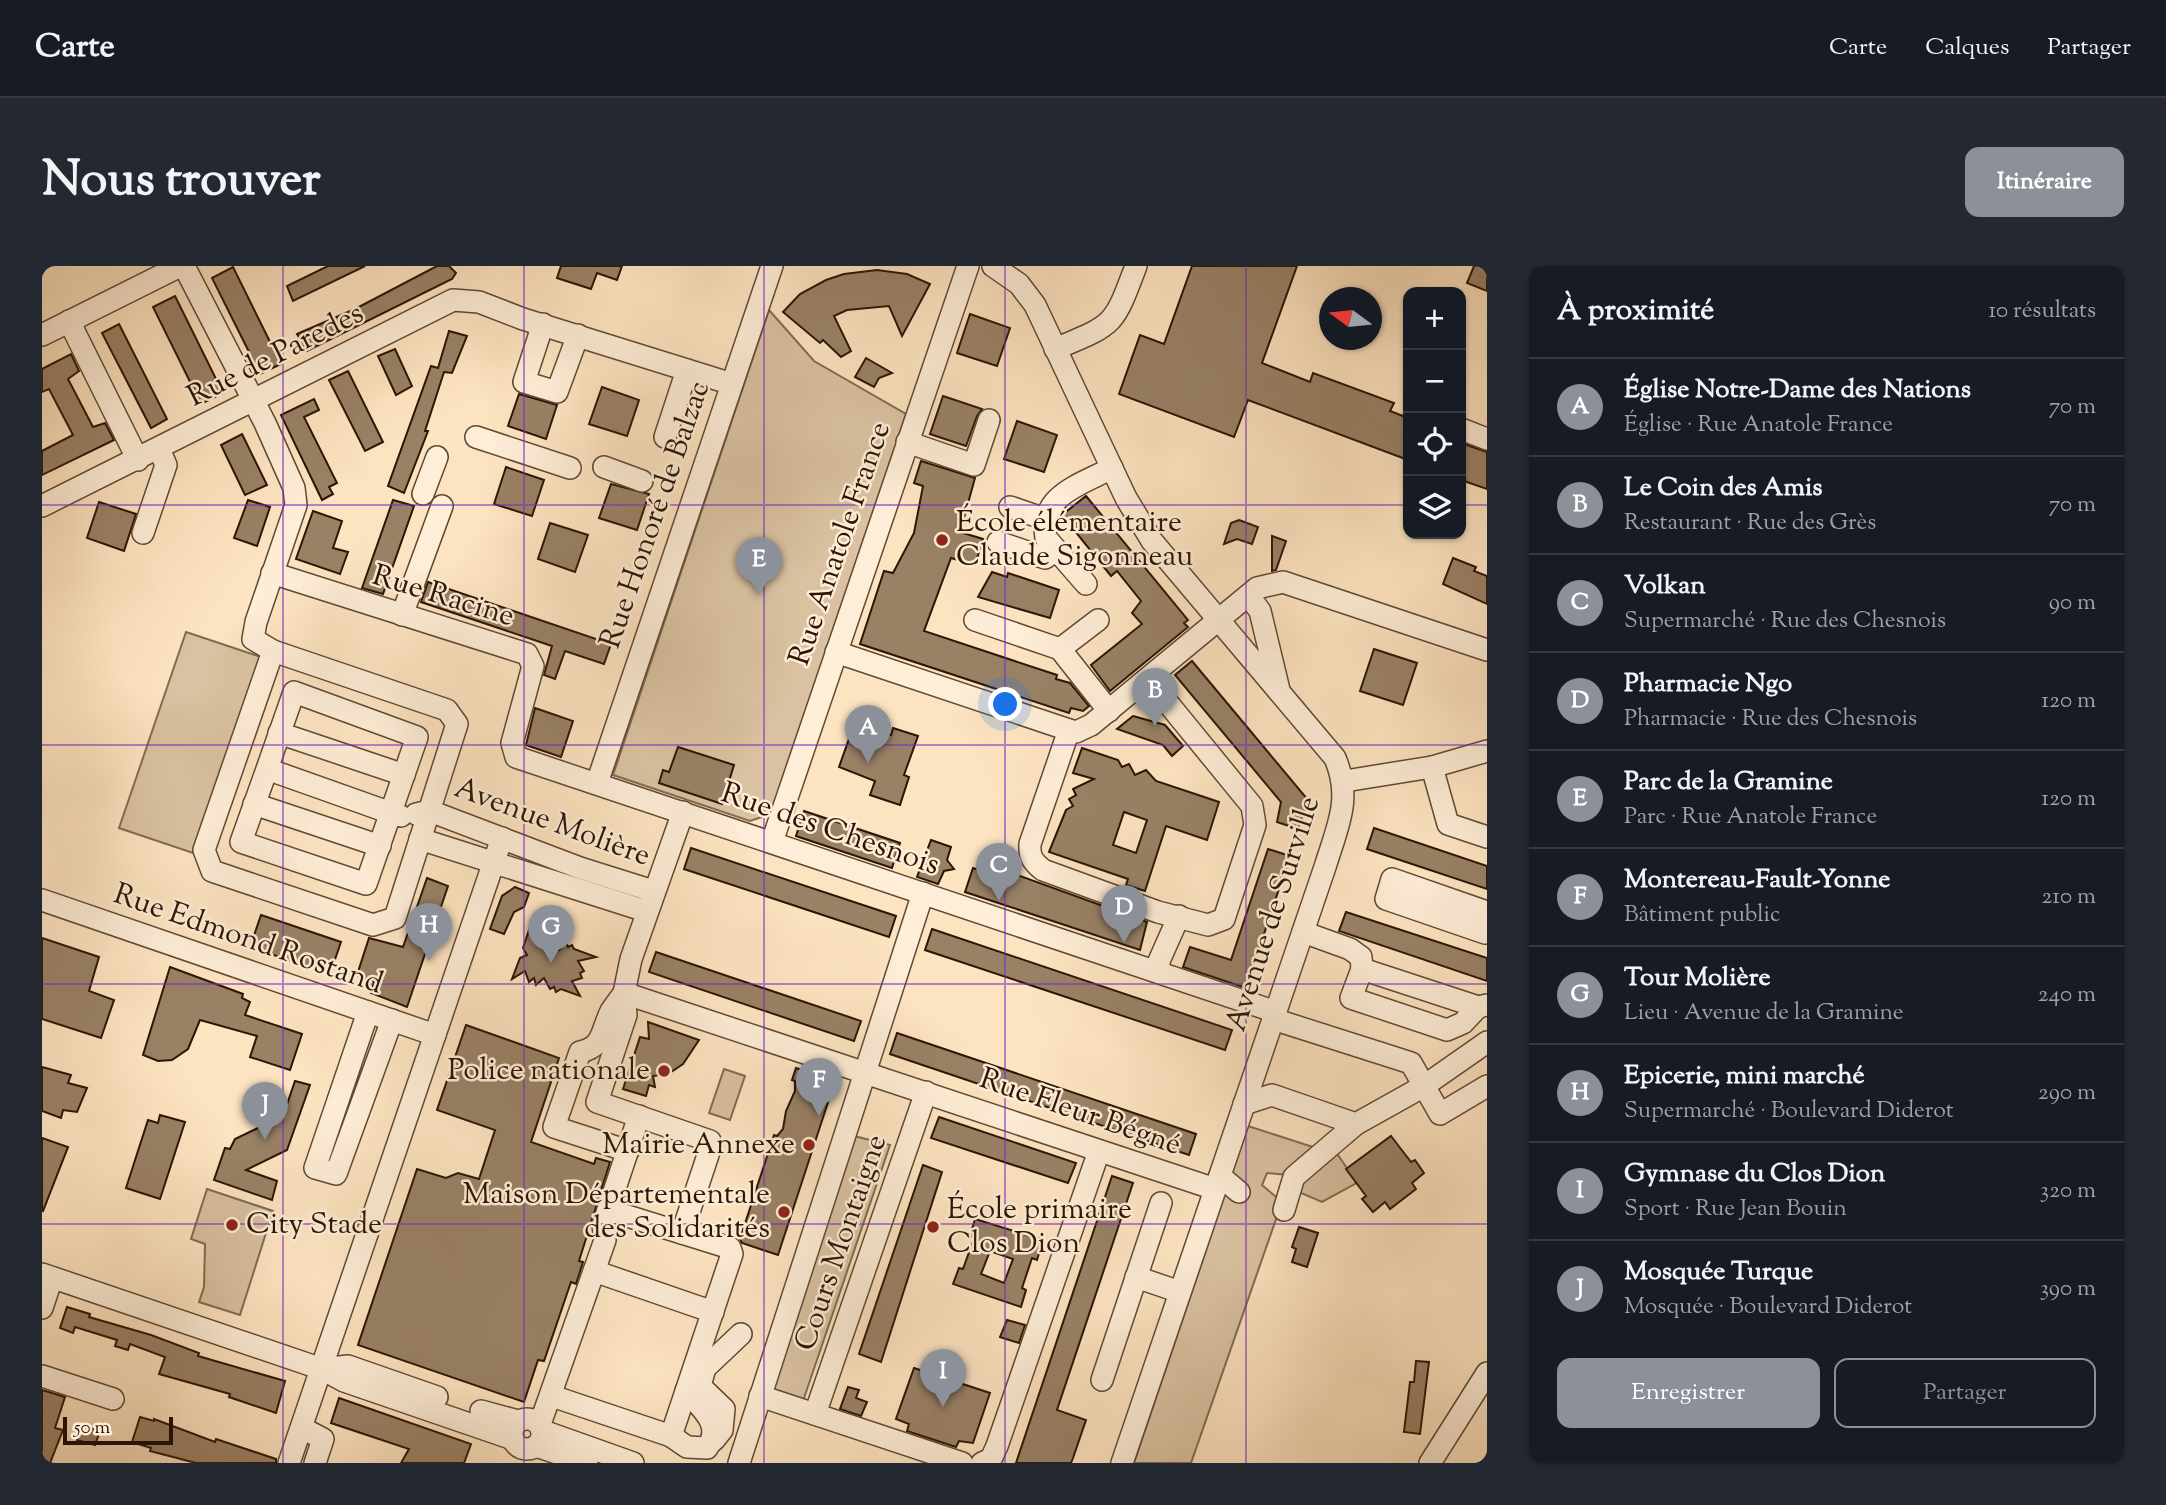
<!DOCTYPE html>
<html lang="fr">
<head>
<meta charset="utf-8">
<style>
	body { margin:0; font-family:"Sorts Mill Goudy",serif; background:#242831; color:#f1f3f6 }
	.controls { position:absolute; right:21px; top:21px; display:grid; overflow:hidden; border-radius:14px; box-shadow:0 2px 5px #0004 }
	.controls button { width:63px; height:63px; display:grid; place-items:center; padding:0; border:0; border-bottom:2px solid #363941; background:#171b24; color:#f1f3f6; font:35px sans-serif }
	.compass { position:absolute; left:1277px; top:21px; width:63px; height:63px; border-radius:50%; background:#171b24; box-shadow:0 2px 5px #0004; rotate:285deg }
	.scale { position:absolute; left:21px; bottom:18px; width:110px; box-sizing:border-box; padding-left:7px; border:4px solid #2c1504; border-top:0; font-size:19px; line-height:24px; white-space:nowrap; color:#2c1504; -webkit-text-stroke:5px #feedd7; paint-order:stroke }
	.you { position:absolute; left:964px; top:439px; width:24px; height:24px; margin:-18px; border:5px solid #fff; border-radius:50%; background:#1a73e8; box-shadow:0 0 0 10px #1a73e833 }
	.badge { display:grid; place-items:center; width:46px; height:46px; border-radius:50%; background:#8c9099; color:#fff; font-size:23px; font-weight:700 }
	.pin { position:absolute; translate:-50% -58px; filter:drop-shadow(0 2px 4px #0008) }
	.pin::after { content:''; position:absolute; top:37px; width:24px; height:21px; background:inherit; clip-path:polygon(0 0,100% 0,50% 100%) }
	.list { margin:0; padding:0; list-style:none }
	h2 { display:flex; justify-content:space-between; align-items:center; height:91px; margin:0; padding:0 28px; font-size:30px }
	h2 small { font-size:23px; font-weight:400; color:#9ea1a6 }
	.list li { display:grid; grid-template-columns:46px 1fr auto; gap:21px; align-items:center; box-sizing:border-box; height:98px; padding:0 28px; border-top:2px solid #363941 }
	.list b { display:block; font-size:26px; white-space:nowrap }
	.list p { margin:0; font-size:23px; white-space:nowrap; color:#9ea1a6 }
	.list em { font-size:23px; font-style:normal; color:#9ea1a6 }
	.actions { display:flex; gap:14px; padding:21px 28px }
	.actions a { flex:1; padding:16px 0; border:2px solid #8c9099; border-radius:14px; text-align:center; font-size:24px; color:#8c9099 }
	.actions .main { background:#8c9099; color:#fff }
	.icon { flex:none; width:38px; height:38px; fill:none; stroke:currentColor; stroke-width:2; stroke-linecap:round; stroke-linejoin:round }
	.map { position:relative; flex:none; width:1445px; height:1197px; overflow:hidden; border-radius:14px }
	header { display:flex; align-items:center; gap:42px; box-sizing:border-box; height:98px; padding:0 35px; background:#171b24; border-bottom:2px solid #363941 }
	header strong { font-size:33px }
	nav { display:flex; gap:38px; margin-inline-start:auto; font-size:24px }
	.intro { display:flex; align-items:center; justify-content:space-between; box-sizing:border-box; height:168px; padding:0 42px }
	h1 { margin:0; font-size:49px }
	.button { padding:18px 32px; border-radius:14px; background:#8c9099; color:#fff; font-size:24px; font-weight:700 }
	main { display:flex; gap:42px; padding:0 42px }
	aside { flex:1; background:#171b24; border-radius:14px; box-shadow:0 2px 5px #0004 }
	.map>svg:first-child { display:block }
	.green { fill:#d9c1a1; stroke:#826b52; stroke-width:2 }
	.building { fill:#998166; stroke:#2c1504; stroke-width:2; fill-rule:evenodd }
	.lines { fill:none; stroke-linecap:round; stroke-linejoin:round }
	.minor-casing { stroke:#604933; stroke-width:24 }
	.minor { stroke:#feedd7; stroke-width:21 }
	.grid { fill:none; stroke:#7b2cbf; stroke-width:2; stroke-opacity:0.55 }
	.poi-dot { fill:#8f2418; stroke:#feedd7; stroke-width:2.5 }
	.labels { text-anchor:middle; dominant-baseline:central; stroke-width:5; stroke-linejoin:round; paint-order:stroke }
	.street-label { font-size:30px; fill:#2c1504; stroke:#feedd7 }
	.poi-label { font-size:30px; fill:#2c1504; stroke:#feedd7; text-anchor:start }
</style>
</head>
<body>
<header>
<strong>Carte</strong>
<nav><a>Carte</a><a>Calques</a><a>Partager</a></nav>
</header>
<div class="intro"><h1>Nous trouver</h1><a class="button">Itinéraire</a></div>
<main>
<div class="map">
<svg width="1445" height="1197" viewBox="0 0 1445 1197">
	<rect width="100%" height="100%" fill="#fde4c1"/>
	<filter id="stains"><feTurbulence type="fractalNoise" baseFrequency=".00286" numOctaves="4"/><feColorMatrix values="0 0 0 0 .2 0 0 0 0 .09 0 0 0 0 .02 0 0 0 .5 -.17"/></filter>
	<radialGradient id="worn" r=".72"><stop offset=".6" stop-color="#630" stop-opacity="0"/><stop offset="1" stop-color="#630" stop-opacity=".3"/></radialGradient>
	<!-- green -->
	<g class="green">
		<polygon points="727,44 772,95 864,148 729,548 708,555 571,509"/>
		<polygon points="144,366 219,391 151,587 77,562"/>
		<polygon points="682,803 703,810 688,854 667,847"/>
		<polygon points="1206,860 1296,889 1315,917 1280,936 1259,927 1246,909 1225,907 1220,919 1240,936 1149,1197 1092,1197"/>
		<polygon points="808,869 848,879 761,1135 726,1122"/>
		<polygon points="165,923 231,945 198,1049 157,1036 162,1021 163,978 149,973"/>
	</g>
	<!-- building -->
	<g class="building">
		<polygon points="286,0 323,0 251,35 245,20"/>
		<polygon points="395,0 407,0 414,7 410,13 265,85 255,68 313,43"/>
		<polygon points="519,0 580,0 575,14 555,7 549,23 515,12"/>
		<polygon points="1150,0 1255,0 1220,97 1268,116 1271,107 1352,137 1348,145 1366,152 1366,194 1206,134 1192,171 1077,128 1098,69 1122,78"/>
		<polygon points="1432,0 1445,0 1445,25 1425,17"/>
		<polygon points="191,1 239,98 218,108 170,12"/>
		<polygon points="835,4 865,8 888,18 860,70 847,40 805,44 792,50 809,85 799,91 781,74 778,77 741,46 758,28 784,14 802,8"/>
		<polygon points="133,30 181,127 159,138 111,41"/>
		<polygon points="928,48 968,62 955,100 915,87"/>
		<polygon points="77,58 125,153 109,162 60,67"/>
		<polygon points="407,65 425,70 410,107 402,106 383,165 386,165 362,227 346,220 389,100 396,102"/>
		<polygon points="353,83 370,120 354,129 336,90"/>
		<polygon points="29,88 37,105 26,113 51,161 63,157 72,174 0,209 0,185 31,169 7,123 0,126 0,103"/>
		<polygon points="824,92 850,107 837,112 832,121 813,111"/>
		<polygon points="306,105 341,176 323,185 287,114"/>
		<polygon points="560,121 597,134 585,170 547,158"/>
		<polygon points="477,128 515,139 504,173 466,160"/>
		<polygon points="901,130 940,143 935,150 924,180 888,168"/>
		<polygon points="272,133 277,144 262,151 295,217 287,221 291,228 280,234 239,149"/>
		<polygon points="975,155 1015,169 1002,206 962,193"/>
		<polygon points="200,168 225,219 203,229 179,179"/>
		<polygon points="1419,177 1445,186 1445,223 1419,214"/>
		<polygon points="879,195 933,212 918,266 941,273 933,299 909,292 882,365 1015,409 1014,413 1028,417 1047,440 1041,445 1029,442 1027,447 818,378 842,305 851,307 872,267 881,220 872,217"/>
		<polygon points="464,201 502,214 490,250 452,238"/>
		<polygon points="569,218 607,228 595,264 557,252"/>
		<polygon points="1044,230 1146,354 1142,357 1146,361 1068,425 1049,399 1100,358 1090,347 1099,335 1075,305 1069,310 1020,249"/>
		<polygon points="206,234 228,241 215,280 192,272"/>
		<polygon points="351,234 372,240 341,328 320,322"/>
		<polygon points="57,236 94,248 82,285 45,272"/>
		<polygon points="271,245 300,255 291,282 306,286 298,308 254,293"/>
		<polygon points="1197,254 1216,261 1210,278 1195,273 1182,278 1189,257"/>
		<polygon points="508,257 546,269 533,306 496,293"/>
		<polygon points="1230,270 1244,275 1234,304 1230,305"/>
		<polygon points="1411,292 1434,301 1432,305 1445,310 1445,338 1401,318"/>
		<polygon points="950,306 965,311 966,307 1017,324 1008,352 936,331"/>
		<polygon points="386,316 569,378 562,398 523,385 513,413 502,409 510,380 379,336"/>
		<polygon points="1332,383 1375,397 1361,439 1318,425"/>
		<polygon points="1150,395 1266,534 1256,563 1235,556 1239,536 1133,409"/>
		<polygon points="493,442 531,455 519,491 484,479"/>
		<polygon points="1091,450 1123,459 1141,480 1130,490 1121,479 1075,463"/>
		<polygon points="813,456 849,469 851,462 876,470 862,509 867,511 858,539 828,529 833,515 797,501"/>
		<polygon points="636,481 692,499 680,538 617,517 621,504 627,506"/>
		<path d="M 1040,482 L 1076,494 L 1080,501 L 1087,498 L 1093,509 L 1104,504 L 1114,515 L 1177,536 L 1165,574 L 1124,560 L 1103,625 L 1084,619 L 1086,613 L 1007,586 L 1024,544 L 1031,540 L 1027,533 L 1034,529 L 1031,523 L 1052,513 L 1031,507 ZM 1082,546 L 1105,554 L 1094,587 L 1071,579 Z"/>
		<polygon points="762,545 858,577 850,602 754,570"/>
		<polygon points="1332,562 1445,600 1445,623 1325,583"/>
		<polygon points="889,574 909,581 905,594 912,603 902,605 896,618 875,611"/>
		<polygon points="649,582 854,650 847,671 642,603"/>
		<polygon points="1226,583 1248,590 1204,722 1141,701 1148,681 1189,694"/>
		<polygon points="948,599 1105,656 1098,684 923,626 931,602 946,607"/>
		<polygon points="385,612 406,620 365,741 329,727 332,715 315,709 327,672 361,681"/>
		<polygon points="473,621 487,627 482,641 472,646 462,668 448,663 460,630"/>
		<polygon points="1304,646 1445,692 1445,715 1297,665"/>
		<polygon points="219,649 299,676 288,708 208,681"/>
		<polygon points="488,661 495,675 503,669 505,674 510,672 517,684 524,676 526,681 530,679 532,683 554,691 536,695 542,705 538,707 540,712 530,715 538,730 519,723 514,726 512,721 508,723 502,712 494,719 492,712 487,716 483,705 470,713 478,692 485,689 481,682"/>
		<polygon points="890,663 1190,764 1183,784 883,684"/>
		<polygon points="0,672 57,691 47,725 72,734 59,772 0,753"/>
		<polygon points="614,686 819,755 812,775 607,706"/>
		<polygon points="128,701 201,728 200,732 208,736 203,749 260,768 248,804 208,791 215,770 158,754 146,783 130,794 116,795 101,789"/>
		<polygon points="606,756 657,774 641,798 626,808 611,810 613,821 607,819 604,830 581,823 598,771 607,773"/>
		<polygon points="424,759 517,792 489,876 552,898 554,892 568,896 537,995 541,996 534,1018 529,1016 502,1095 496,1094 482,1136 316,1079 375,903 404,912 416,907 437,913 453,864 395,844"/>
		<polygon points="855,767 1154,868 1147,889 848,788"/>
		<polygon points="0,801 29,809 26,817 45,822 35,846 21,844 19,852 0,845"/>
		<polygon points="754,802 793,815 736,989 700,977 698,973 732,869 735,870 741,863 744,845 753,825 753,815 750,814"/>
		<polygon points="253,815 268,819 245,884 204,904 235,915 230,934 172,914 183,882 188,883 193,873 241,850"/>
		<polygon points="118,849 143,856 118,933 84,922 106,854 116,857"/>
		<polygon points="897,851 1034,897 1026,917 889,872"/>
		<polygon points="1349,870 1369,896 1373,894 1382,907 1370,917 1374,923 1348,943 1343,936 1331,946 1320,933 1324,930 1304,903"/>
		<polygon points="0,872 26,881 1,945 0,944"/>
		<polygon points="881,899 900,906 839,1096 817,1088"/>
		<polygon points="1070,910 1091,917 1015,1144 1044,1154 1031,1192 1029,1197 974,1197"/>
		<path d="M 933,953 L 1001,974 L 995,994 L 990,992 L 980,1022 L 984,1024 L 979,1041 L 911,1018 L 917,1002 L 921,1003 L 932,972 L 928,970 ZM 948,985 L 971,993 L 962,1017 L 939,1008 Z"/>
		<polygon points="1257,961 1276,967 1265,1001 1250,996 1254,983 1250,981"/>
		<polygon points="25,1041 48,1048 47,1051 109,1069 157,1087 156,1090 243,1115 234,1147 187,1131 188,1128 117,1108 123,1091 88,1078 86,1084 73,1080 75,1074 33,1061 31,1067 18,1062"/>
		<polygon points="965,1054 983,1059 977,1077 958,1071"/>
		<polygon points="1374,1095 1387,1096 1378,1168 1362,1166 1368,1116 1372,1116"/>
		<polygon points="872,1102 948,1127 931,1177 917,1175 914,1181 865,1165 867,1158 854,1153"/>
		<polygon points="806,1121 817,1124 814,1132 825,1136 819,1150 798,1143"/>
		<polygon points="0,1124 23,1131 13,1162 21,1164 8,1197 0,1197"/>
		<polygon points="297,1132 429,1178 422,1197 359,1197 367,1183 289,1157"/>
		<polygon points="98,1151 112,1155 112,1153 173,1176 174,1173 234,1193 234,1197 154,1197 108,1185 109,1182 90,1176"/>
		<polygon points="39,1160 58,1165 53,1179 35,1174"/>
	</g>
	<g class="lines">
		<!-- minor casing -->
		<g class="minor-casing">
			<g id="minor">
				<polyline points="142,0 223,157 252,222 254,239 214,356 211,373 231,385"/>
				<path d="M 951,0 L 977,18 L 993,39 L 1084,232 L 1110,275 L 1293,492 C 1310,532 1296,559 1284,598 L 1080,1197"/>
				<polyline points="27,55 96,194"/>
				<polyline points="501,58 482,116 515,126 536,69"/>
				<polyline points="0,69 138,0"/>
				<path d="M 1013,83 C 1073,58 1071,61 1094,0"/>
				<polyline points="1419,163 1445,173"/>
				<polyline points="434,171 528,202"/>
				<polyline points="623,171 645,104"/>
				<polyline points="865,176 932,199 947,154"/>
				<polyline points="562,201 600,215"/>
				<polyline points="381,228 395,191"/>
				<polyline points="0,240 411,34 437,36 481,53 690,118"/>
				<polyline points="968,241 1003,253"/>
				<polyline points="101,267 124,199 117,183"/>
				<polyline points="956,276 1003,292 1014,284"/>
				<polyline points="230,307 485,388 491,400 470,477 474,491 1234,746"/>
				<path d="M 1044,318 L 1004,272 C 997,229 1038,219 1070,202"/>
				<polyline points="1207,330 1218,345 1237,424"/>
				<polyline points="360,349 400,240"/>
				<polyline points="933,354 1018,383 1056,354"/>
				<polyline points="1018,383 1067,445"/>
				<polygon points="231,385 405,444 415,458 353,652 331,659 170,605 162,584"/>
				<path d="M 794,386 L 1027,464 L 988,578 C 987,591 991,596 1001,604 L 1116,646 L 1166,659 L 1182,653 L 1213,559 L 1210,540 L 1107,414"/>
				<polyline points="1027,464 1034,466 1049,459 1215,322 1241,316 1445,384"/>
				<polyline points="237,467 362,509"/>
				<polyline points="1390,501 1445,485"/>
				<polyline points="225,503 252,426 375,471 324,618 199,576 225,503 349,547 359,550"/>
				<polyline points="1303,515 1390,501 1406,558 1445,571"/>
				<polyline points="555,517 730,0"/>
				<polyline points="212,538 338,580"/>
				<polyline points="374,548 388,545 538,602 611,625"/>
				<polyline points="378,573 604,645"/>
				<polyline points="730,576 926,0"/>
				<polyline points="0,634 393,769"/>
				<polyline points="1445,646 1350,613 1344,633 1443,667 1445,662"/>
				<polyline points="1261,666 1308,683 1319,691 1320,703 1436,741 1445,739"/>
				<polyline points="1320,703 1309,732 1405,764 1421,757 1436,741"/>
				<polyline points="1117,706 1117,695 1137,650"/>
				<polyline points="582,727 1173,923"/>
				<path d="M 582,727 C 578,733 573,739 569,745 C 559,765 562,781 538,786 L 512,861 L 586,885"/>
				<polyline points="326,746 273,902 294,908 350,754"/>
				<polyline points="1231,753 1369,797 1398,848 1445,820"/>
				<polyline points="1202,838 1230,829 1314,858 1382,820 1445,776"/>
				<polyline points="1178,910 1197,926"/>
				<polyline points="1242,944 1252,911 1314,858"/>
				<polyline points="640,967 669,880 668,875 555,836 584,749 582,727 589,693 641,546"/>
				<polyline points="552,1005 671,1046"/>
				<polyline points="0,1008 280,1103 302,1115 471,1173"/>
				<polyline points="1094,1011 1138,1026"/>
				<polyline points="0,1042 10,1012"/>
				<polyline points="280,1103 306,1100 395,1131"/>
				<polyline points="0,1110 71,1133"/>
				<polyline points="1060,1114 1119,937"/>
				<polyline points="510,1130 629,1170 690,988 688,982 566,944"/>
				<polyline points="718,1130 920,1197"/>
				<polyline points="439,1145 476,1155"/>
				<polyline points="773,1148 884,826"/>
				<circle cx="485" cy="1168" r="15"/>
				<polyline points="498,1158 563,974 561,959 597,850"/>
				<polyline points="260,1162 281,1173 273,1197"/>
				<polyline points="501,1165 591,1197"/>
				<path d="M 629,1170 L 645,1181 L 665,1182 C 682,1159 659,1142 644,1125"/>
				<polyline points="672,1174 680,1164 682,1143 658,1120 663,1102 699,1068"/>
				<polyline points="494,1180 545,1197"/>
				<polyline points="247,1197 460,572"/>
				<polyline points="697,1197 881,627"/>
				<polyline points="940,1197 949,1193 955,1180 1057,885"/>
				<polyline points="1388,1197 1445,1107"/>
			</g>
		</g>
		<!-- minor -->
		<use href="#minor" class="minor"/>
	</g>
	<!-- grid -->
	<path class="grid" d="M 241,0 L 241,1197M 482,0 L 482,1197M 722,0 L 722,1197M 963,0 L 963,1197M 1204,0 L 1204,1197M 0,239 L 1366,239M 1419,239 L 1445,239M 0,479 L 1445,479M 0,718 L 1445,718M 0,958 L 1445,958"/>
	<!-- markers -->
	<g class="poi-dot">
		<circle cx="900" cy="274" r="7"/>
		<circle cx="622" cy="805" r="7"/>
		<circle cx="767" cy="879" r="7"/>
		<circle cx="742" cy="946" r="7"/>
		<circle cx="190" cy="959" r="7"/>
		<circle cx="891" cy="961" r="7"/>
	</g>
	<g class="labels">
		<!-- street labels -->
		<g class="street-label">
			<text transform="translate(234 90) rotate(-27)">Rue de Paredes</text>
			<text transform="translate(614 249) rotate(-71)">Rue Honoré de Balzac</text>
			<text transform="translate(799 278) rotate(-71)">Rue Anatole France</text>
			<text transform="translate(401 331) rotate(17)">Rue Racine</text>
			<text transform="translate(510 557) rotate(20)">Avenue Molière</text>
			<text transform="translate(788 564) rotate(19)">Rue des Chesnois</text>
			<text transform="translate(1232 648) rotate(-72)">Avenue de Surville</text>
			<text transform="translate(206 674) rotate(19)">Rue Edmond Rostand</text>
			<text transform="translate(1038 847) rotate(19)">Rue Fleur Bégné</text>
			<text transform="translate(800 977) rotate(-71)">Cours Montaigne</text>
		</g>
		<!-- poi labels -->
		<g class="poi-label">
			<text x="914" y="257">École élémentaire<tspan x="914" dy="34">Claude Sigonneau</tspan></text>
			<text x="608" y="805" text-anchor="end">Police nationale</text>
			<text x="753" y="879" text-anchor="end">Mairie Annexe</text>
			<text x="728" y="929" text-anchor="end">Maison Départementale<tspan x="728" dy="34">des Solidarités</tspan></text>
			<text x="905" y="944">École primaire<tspan x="905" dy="34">Clos Dion</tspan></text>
			<text x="204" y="959">City Stade</text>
		</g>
	</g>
	<rect width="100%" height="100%" filter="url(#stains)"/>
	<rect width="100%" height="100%" fill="url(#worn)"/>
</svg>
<div class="controls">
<button>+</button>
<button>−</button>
<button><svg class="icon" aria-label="locate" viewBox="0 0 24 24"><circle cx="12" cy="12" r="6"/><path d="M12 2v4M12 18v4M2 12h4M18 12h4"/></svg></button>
<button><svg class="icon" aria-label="layers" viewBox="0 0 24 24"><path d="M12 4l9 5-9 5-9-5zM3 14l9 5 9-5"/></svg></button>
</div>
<svg class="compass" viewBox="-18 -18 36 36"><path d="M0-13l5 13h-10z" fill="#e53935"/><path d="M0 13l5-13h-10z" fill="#9ea1a6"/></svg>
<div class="scale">50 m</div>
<div class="you"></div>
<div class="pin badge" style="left:826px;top:497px">A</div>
<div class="pin badge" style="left:1113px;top:460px">B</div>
<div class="pin badge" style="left:957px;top:635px">C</div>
<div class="pin badge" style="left:1082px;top:677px">D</div>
<div class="pin badge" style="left:717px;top:329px">E</div>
<div class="pin badge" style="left:777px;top:850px">F</div>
<div class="pin badge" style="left:509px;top:697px">G</div>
<div class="pin badge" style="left:387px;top:695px">H</div>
<div class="pin badge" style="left:901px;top:1141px">I</div>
<div class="pin badge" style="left:223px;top:874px">J</div>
</div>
<aside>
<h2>À proximité<small>10 résultats</small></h2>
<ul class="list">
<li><span class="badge">A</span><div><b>Église Notre-Dame des Nations</b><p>Église · Rue Anatole France</p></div><em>70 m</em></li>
<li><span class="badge">B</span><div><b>Le Coin des Amis</b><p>Restaurant · Rue des Grès</p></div><em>70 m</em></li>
<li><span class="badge">C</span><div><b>Volkan</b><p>Supermarché · Rue des Chesnois</p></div><em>90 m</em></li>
<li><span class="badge">D</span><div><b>Pharmacie Ngo</b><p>Pharmacie · Rue des Chesnois</p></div><em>120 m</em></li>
<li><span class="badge">E</span><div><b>Parc de la Gramine</b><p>Parc · Rue Anatole France</p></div><em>120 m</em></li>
<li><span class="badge">F</span><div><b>Montereau-Fault-Yonne</b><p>Bâtiment public</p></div><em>210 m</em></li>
<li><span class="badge">G</span><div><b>Tour Molière</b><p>Lieu · Avenue de la Gramine</p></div><em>240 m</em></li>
<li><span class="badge">H</span><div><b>Epicerie, mini marché</b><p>Supermarché · Boulevard Diderot</p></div><em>290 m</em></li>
<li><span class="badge">I</span><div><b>Gymnase du Clos Dion</b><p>Sport · Rue Jean Bouin</p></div><em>320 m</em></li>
<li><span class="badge">J</span><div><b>Mosquée Turque</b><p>Mosquée · Boulevard Diderot</p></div><em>390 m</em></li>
</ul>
<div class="actions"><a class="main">Enregistrer</a><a>Partager</a></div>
</aside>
</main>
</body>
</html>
